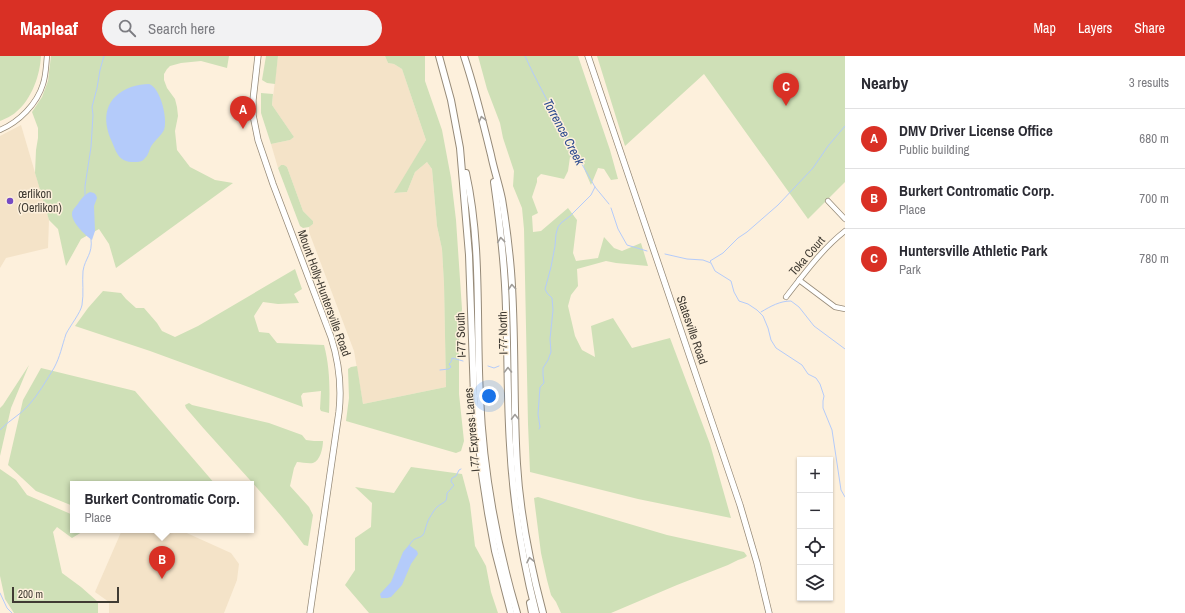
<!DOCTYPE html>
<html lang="en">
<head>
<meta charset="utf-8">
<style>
	body { margin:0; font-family:"Archivo Narrow",sans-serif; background:#f2f2f3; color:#2b2b33 }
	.controls { position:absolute; right:12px; bottom:12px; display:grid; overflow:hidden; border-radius:0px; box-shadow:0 1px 3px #0004 }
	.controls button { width:36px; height:36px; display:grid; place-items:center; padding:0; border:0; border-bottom:1px solid #e1e1e2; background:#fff; color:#2b2b33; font:20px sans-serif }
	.scale { position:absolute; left:12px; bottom:10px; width:107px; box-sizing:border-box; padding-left:4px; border:2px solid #403b33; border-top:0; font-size:11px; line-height:14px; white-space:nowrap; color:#403b33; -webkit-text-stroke:3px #fdf0dc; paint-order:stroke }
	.you { position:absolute; left:489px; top:340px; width:14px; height:14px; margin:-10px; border:3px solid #fff; border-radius:50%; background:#1a73e8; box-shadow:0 0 0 6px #1a73e833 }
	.badge { display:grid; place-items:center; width:26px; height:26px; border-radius:50%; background:#d93025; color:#fff; font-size:13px; font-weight:700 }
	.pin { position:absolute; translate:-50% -33px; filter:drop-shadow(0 1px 2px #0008) }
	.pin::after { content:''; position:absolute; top:21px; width:14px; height:12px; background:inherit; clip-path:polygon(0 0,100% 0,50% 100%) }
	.popup { position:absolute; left:70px; top:425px; width:184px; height:52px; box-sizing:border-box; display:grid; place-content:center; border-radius:0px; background:#fff; filter:drop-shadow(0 1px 3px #0005); font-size:13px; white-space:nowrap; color:#7c7c81 }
	.popup b { font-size:15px; color:#2b2b33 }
	.popup::after { content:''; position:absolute; left:50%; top:100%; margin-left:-8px; border:8px solid transparent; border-top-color:#fff }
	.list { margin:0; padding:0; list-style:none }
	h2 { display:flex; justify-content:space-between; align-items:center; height:52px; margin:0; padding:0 16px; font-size:17px }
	h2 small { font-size:13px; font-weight:400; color:#7c7c81 }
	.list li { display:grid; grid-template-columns:26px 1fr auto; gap:12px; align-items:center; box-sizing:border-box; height:60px; padding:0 16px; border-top:1px solid #e1e1e2 }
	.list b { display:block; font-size:15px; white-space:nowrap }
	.list p { margin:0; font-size:13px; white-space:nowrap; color:#7c7c81 }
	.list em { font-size:13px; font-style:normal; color:#7c7c81 }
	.icon { flex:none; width:22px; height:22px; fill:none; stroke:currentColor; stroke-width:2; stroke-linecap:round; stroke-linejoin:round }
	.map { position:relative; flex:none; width:845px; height:557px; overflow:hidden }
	header { display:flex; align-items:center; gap:24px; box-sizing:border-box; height:56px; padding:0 20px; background:#d93025; color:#fff }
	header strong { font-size:19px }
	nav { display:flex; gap:22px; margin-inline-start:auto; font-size:14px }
	.search { width:280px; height:36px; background:#f2f2f3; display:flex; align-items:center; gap:10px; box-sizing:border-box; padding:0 14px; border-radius:22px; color:#7c7c81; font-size:15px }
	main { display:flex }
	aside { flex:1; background:#fff }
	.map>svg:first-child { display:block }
	.built { fill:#f4e3c8 }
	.green { fill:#cfe0b7 }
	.water { fill:#b4cbfa }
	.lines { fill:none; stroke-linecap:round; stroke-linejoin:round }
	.stream { stroke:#b4cbfa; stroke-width:1 }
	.minor-casing { stroke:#968a78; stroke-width:6 }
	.major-casing { stroke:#968a78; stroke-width:7 }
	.highway-casing { stroke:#968a78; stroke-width:8 }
	.minor { stroke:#fff; stroke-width:4.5 }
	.major { stroke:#fff; stroke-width:5.5 }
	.highway { stroke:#fff; stroke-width:6 }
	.oneway { stroke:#a09d99 }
	.poi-dot { fill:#754bc4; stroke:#fdf0dc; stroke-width:1.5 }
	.labels { text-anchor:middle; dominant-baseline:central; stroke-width:3; stroke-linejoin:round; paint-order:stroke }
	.poi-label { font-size:12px; fill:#403b33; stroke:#fdf0dc; text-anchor:start }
	.street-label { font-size:12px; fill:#403b33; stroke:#fdf0dc }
	.water-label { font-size:13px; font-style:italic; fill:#2e4c90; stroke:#fdf0dc }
</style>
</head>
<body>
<header>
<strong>Mapleaf</strong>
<div class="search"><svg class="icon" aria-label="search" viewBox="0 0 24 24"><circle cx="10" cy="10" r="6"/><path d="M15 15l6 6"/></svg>Search here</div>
<nav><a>Map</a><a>Layers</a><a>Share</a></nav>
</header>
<main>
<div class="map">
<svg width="845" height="557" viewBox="0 0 845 557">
	<rect width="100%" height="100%" fill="#fdf0dc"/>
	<!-- built -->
	<g class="built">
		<polygon points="278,0 385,0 388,7 394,8 402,13 426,84 395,137 407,136 415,116 427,106 432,113 437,170 442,193 444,228 446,331 363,348 354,295 309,176 309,171 313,168 313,165 303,155 287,111 284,109 281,109 278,112 271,88 290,84 294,81 272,49"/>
		<polygon points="21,69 49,164 48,192 6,202 0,212 0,80"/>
		<polygon points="122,474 180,474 231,497 239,508 237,524 224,557 109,557 109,546 95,536"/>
	</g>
	<!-- green -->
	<g class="green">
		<path d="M 0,0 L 41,0 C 40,19 32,43 16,56 C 12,60 5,63 0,65 Z"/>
		<polygon points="51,0 229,0 227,12 201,5 181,7 170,10 167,13 164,18 164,24 167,32 175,43 177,51 178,60 175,75 177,94 190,111 215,124 233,127 116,212 109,188 99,173 81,183 66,210 58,173 49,164 35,117 36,94 38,82 38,72 32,56 42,41 48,25"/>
		<polygon points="266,0 278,0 275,28 267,27 262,24"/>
		<polygon points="385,0 425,0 425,25 442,74 451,122 456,164 462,253 459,281 459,338 464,385 461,395 456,397 346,365 349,342 348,313 351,311 357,310 363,348 446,331 444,228 442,193 437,170 432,113 427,106 415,116 407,136 394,137 426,84 402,13 394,8 388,7"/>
		<polygon points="478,0 578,0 610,94 618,123 611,124 604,113 598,112 591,129 585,115 582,104 570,101 568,115 564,123 541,118 537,122 537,126 532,141 538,157 532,160 533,176 541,175 568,152 577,164 573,197 576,205 598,202 604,181 614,192 622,195 641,187 648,210 616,207 606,205 577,213 578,230 571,239 568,250 575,280 582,294 595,301 591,270 613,262 632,292 670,282 710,388 731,462 638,443 530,416 528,368 524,173 522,152 513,130 514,115 503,82 500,67 487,33"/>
		<polygon points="597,0 845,0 845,126 808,163 704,18 625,90"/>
		<polygon points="261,37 273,38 272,49 294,81 290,84 271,88 261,57"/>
		<polygon points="281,109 284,109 287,111 303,155 313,165 313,168 309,171 303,172 300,170 278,112"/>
		<path d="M 295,213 L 302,233 L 294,238 L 299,247 L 278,248 L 263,246 L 254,260 L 259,276 L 269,277 L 277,287 L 324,289 C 330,311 330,335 329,357 L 321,355 L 320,353 L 321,335 L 303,337 L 301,340 L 303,351 L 150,295 L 75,270 L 88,252 L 103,235 L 121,237 L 126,243 L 136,252 L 144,252 L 157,267 L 162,275 L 175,281 L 198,270 Z"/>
		<polygon points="29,309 11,352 0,400 0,352 3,349"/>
		<polygon points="41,312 135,335 215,428 73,428 73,450 36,435 8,409 23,344"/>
		<path d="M 189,347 L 192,349 L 269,367 L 302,379 L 306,384 L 314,385 L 323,385 C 323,392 320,405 313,407 C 308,408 302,406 297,406 L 294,412 L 290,430 L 309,451 L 313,459 L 308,490 L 304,489 C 268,441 225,398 186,352 L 185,349 Z"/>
		<polygon points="411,411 462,418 470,448 475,490 486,510 491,536 498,557 369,557 345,529 355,514 355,482 371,471 372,447 355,431 394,437"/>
		<polygon points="0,413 16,424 27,439 73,459 73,474 108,474 82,476 72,482 57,471 53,476 62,517 81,531 98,546 98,557 14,557 5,543 0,520"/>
		<polygon points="538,441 667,479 744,496 747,500 744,502 738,504 728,509 677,529 611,557 561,557 556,546 551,539 547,524 541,497 534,442"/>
	</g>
	<!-- water -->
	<g class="water">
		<path d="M 149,28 C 161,32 168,64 164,74 C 161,80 156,83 152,89 C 149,93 149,99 145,102 C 143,106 138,106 134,106 C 119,106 117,98 112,86 C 101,62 105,41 131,31 C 137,29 144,28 149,28 Z"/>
		<path d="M 90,136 L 94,137 L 96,139 L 97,142 L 94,150 L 95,175 L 92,184 C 85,179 71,166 72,157 C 73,152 77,150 79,146 C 83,141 84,139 90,136 Z"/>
		<polygon points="409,489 417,495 418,498 411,508 402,529 391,541 387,542 381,542 380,538 391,526 403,496"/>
	</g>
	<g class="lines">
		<!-- stream -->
		<g class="stream">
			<polyline points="525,0 533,17 564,77 595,131 609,148"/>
			<polyline points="85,139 85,130 91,91 93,59 92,51 97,32 100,14 104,0"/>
			<polyline points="611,152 618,173 627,189 647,195"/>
			<polyline points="665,198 687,203 703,204 711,207 715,215 731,225 734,236 739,245 748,248 757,254 763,260 768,272 771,284 776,292 802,309 808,318 816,322 820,328 824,340 823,345 823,352 832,374 841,434 845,441"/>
			<polyline points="711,206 710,205 723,197 738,182 747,176 778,149 813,112 828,90 845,70"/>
			<path d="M 761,256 C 771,250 780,245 791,245 L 799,251 L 814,270 L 845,293"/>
			<polyline points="488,310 494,312 499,310"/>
			<polyline points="440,314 449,313 451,311 449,308 451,306 452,302 463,305"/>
			<polyline points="539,373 540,371 538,358 540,331 544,327 543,319 543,312 548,304 551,296 550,283 553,254 552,242 547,237 545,233 551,211 555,190 556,178 558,171 561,167 570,160 591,139 595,131"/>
			<path d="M 0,374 C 8,365 20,359 28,350 C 38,339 46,325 54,312 C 60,301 62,290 66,278 C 70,270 81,256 82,249 C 84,237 82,226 83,215 C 85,202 93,198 91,183"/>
			<path d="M 409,490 C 414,480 417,484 423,479 C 425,476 427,465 430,461 C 432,458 434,454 437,451 C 444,445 447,448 447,437 L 450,434 L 454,429 L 452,427 L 451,425 L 452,422 L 456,420 L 459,414 L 461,413"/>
			<polyline points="0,537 7,552 12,557"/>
		</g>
		<!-- minor casing -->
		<g class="minor-casing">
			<g id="minor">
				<path d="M 0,74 C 19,66 37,48 43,28 C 46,19 46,9 47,0"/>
				<polyline points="828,145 845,163"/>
				<polyline points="799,224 835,251 845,253"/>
				<path d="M 786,241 C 804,218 822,193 845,175"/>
			</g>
		</g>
		<!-- major casing -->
		<g class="major-casing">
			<g id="major">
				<path d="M 258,0 L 253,44 L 253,59 L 258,84 L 273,128 L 331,281 C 339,306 342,329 339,356 L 310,557"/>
				<polyline points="588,0 740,449 757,507 769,557"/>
			</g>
		</g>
		<!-- highway casing -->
		<g class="highway-casing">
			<g id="highway">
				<polyline points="439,0 451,44 460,92 469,199 474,340 482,418 488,457 495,495 511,557"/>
				<path d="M 464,0 C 475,33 483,66 491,99 C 494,114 499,128 502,143 C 506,167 509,191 511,215 C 516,279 513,344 517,408 C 520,459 530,508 543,557"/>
				<path d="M 466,117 C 482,189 476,267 480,340 C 483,414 496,486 517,557"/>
				<path d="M 494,126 C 500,168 505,210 506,253 C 508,298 507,344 510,389 C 513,446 522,502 536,557"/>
				<polyline points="530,547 532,557"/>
			</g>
		</g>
		<!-- minor -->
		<use href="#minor" class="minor"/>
		<!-- major -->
		<use href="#major" class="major"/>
		<!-- highway -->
		<use href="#highway" class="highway"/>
	</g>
	<!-- one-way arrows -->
	<defs><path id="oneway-chevron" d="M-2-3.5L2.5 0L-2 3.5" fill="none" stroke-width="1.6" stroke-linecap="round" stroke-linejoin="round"/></defs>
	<g class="oneway">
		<use href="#oneway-chevron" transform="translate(482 63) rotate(-104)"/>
		<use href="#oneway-chevron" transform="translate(501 184) rotate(-96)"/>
		<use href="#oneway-chevron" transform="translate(512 231) rotate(-94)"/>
		<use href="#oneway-chevron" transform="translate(508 314) rotate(-91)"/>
		<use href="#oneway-chevron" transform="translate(515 361) rotate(-91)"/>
		<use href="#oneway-chevron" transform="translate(530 504) rotate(-102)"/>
	</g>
	<!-- markers -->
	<circle class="poi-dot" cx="10" cy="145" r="4"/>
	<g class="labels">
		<!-- poi labels -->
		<g class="poi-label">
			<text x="18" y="138">œrlikon<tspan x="18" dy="14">(Oerlikon)</tspan></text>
		</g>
		<!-- street labels -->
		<g class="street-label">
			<text transform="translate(807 200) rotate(-49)">Toka Court</text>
			<text transform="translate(324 237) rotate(70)">Mount Holly-Huntersville Road</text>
			<text transform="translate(692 274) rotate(71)">Statesville Road</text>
			<text transform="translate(503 277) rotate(-91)">I 77 North</text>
			<text transform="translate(461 279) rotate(-92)">I-77 South</text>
			<text transform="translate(472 374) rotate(-95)">I 77 Express Lanes</text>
		</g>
		<!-- water labels -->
		<g class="water-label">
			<text transform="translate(564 76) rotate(62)">Torrence Creek</text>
		</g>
	</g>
</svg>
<div class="controls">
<button>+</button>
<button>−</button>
<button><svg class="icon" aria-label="locate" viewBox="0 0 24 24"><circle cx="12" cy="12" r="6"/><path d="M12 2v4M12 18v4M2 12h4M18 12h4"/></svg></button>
<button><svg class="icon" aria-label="layers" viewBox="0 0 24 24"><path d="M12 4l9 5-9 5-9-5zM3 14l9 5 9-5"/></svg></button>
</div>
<div class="scale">200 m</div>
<div class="you"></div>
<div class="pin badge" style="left:243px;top:73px">A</div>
<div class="pin badge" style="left:162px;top:523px">B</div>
<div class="popup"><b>Burkert Contromatic Corp.</b>Place</div>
<div class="pin badge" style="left:786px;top:50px">C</div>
</div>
<aside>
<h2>Nearby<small>3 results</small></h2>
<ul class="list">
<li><span class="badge">A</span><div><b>DMV Driver License Office</b><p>Public building</p></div><em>680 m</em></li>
<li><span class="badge">B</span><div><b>Burkert Contromatic Corp.</b><p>Place</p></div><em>700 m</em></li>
<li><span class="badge">C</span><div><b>Huntersville Athletic Park</b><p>Park</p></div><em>780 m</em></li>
</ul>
</aside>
</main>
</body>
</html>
